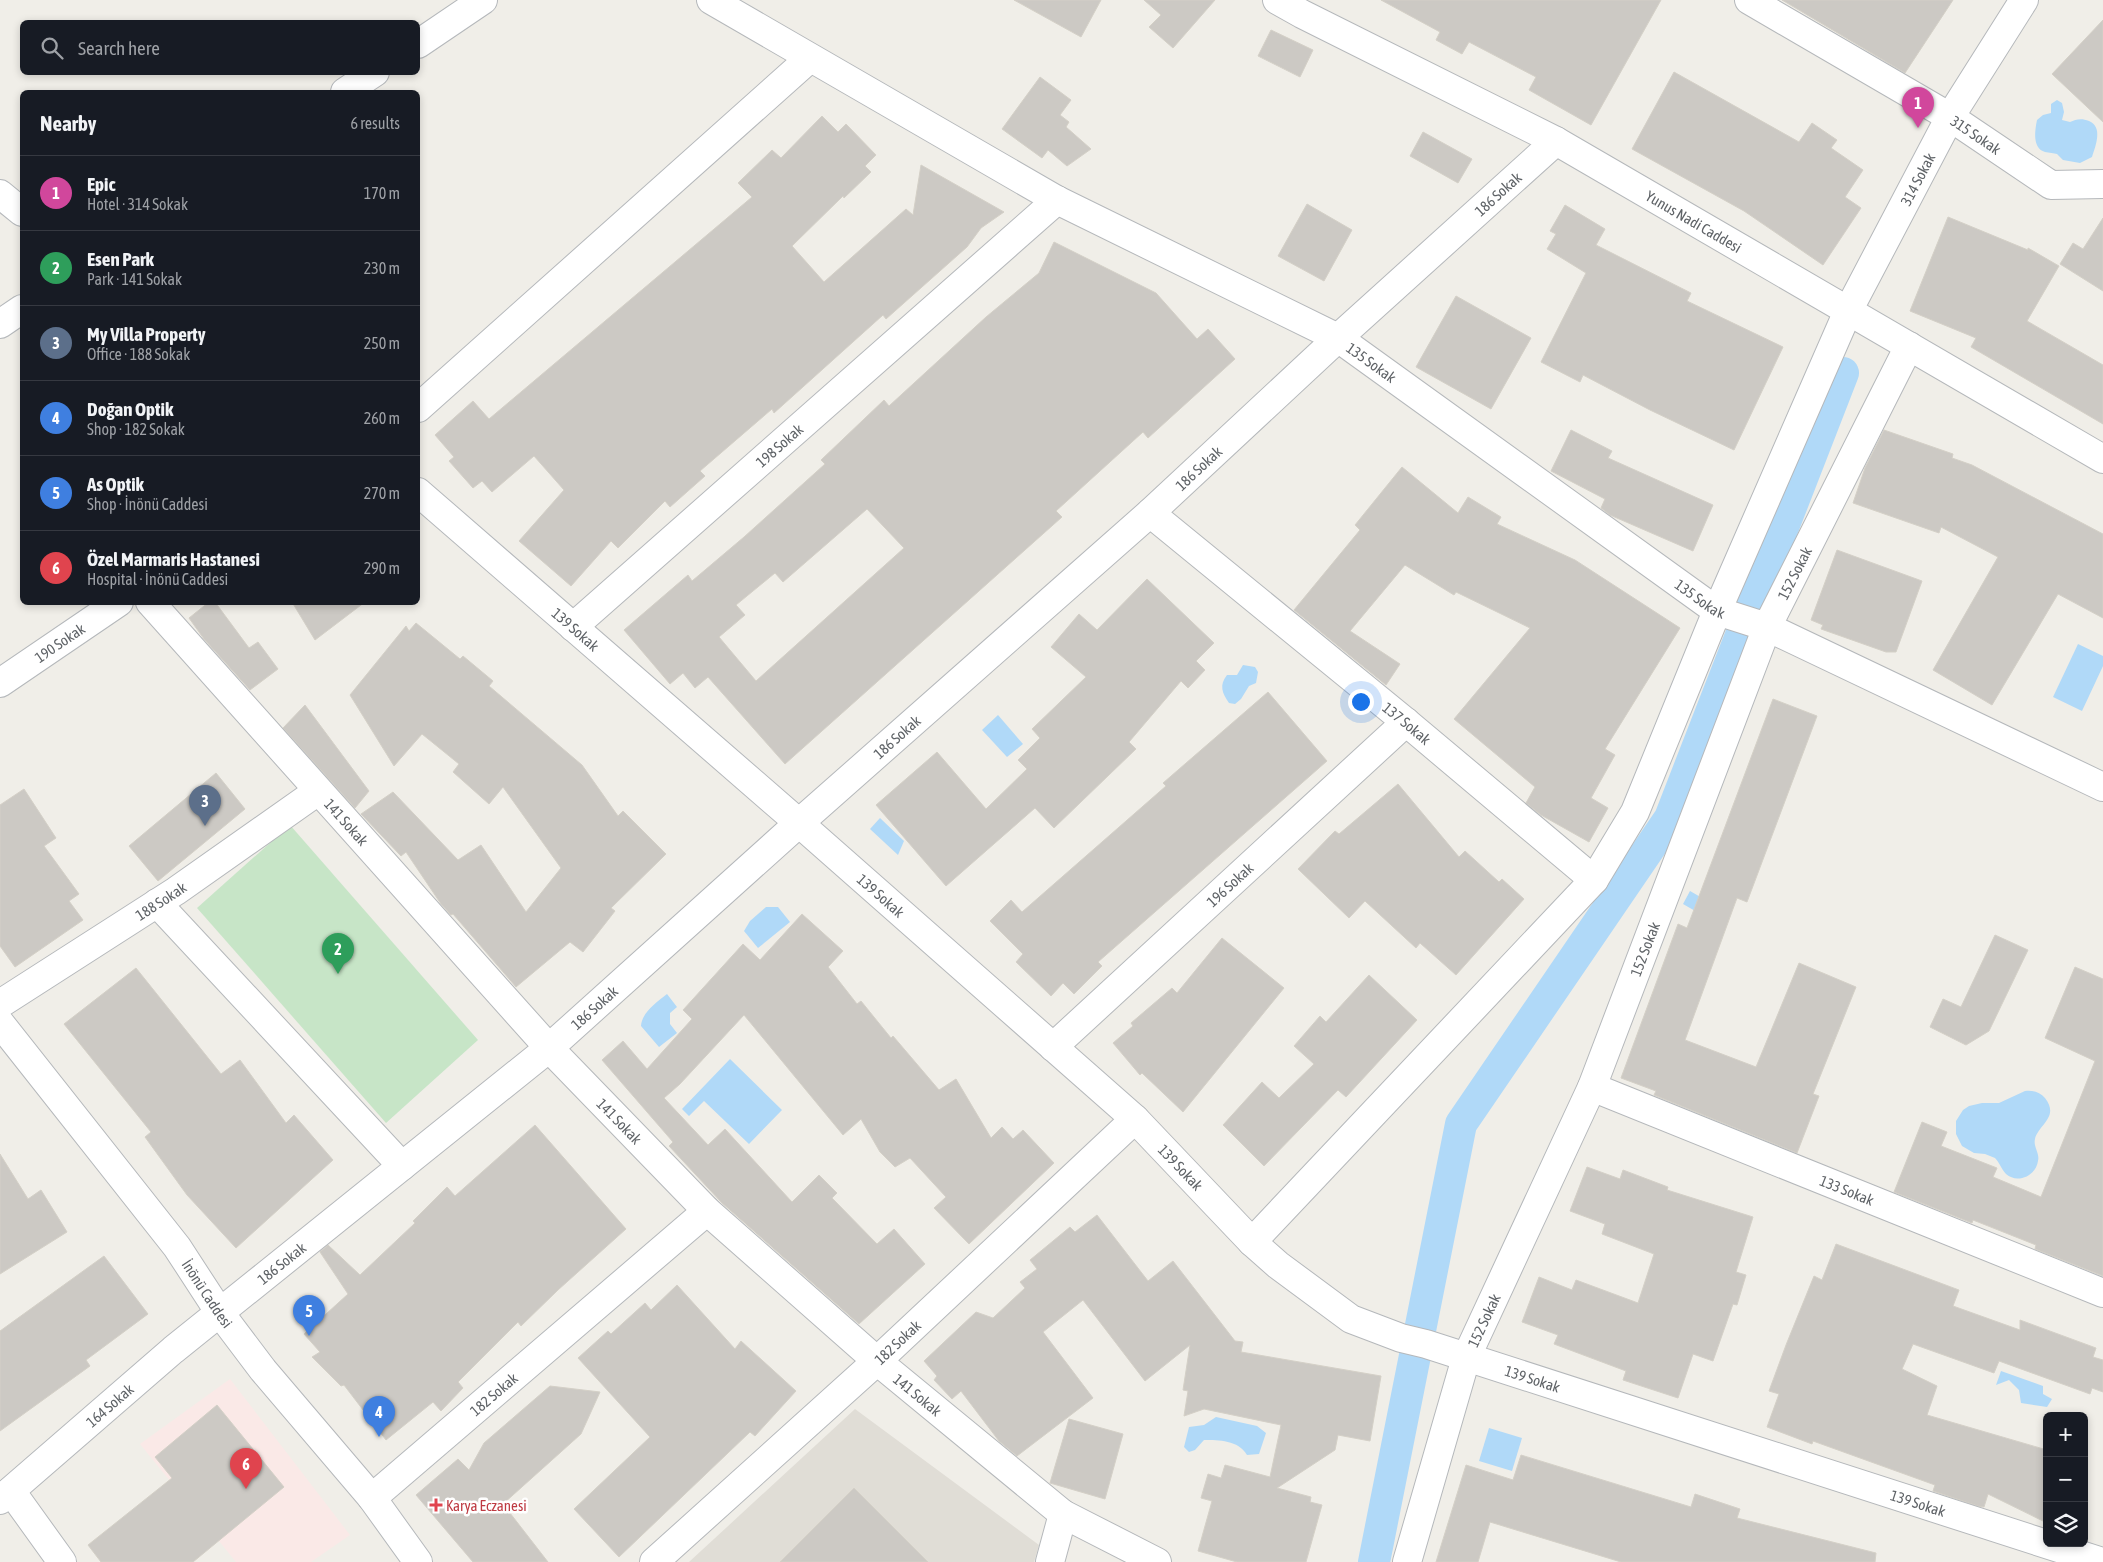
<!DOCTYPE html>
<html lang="en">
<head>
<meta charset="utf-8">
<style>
	body { margin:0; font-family:"Asap Condensed",sans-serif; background:#20242c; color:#f1f3f6 }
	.controls { position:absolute; right:15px; bottom:15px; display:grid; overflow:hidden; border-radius:8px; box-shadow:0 2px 8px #0003 }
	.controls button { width:45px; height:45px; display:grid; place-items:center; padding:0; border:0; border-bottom:1px solid #363941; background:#171b24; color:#f1f3f6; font:25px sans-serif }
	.you { position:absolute; left:1360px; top:701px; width:18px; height:18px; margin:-12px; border:4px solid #fff; border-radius:50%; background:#1a73e8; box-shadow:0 0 0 8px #1a73e833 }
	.badge { display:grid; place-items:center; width:32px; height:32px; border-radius:50%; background:#8c9099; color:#fff; font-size:16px; font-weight:700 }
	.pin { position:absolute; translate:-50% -41px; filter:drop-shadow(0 1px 2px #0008) }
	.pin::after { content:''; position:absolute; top:26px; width:18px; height:15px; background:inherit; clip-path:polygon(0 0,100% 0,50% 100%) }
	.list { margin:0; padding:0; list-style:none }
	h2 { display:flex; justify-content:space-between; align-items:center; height:65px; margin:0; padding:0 20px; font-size:21px }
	h2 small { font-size:16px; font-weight:400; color:#9ea1a6 }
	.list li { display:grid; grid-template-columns:32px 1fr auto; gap:15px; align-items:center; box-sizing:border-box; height:75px; padding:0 20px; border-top:1px solid #363941 }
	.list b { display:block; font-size:19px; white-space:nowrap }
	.list p { margin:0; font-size:16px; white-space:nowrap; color:#9ea1a6 }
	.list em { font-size:16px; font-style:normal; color:#9ea1a6 }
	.icon { flex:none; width:28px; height:28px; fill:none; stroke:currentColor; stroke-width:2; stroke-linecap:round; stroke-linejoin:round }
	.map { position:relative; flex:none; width:2103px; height:1562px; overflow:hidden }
	.search { position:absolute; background:#171b24; box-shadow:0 2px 8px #0003; left:20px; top:20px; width:400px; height:55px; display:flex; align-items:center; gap:12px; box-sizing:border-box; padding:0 18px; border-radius:8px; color:#9ea1a6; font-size:19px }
	.panel { position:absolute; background:#171b24; box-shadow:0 2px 8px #0003; left:20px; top:90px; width:400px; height:515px; border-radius:8px }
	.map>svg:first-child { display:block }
	.education { fill:#e0ddd6 }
	.medical { fill:#fae9e7 }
	.green { fill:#c7e5c7 }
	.water { fill:#b0d9f8 }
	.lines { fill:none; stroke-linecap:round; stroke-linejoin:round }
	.canal { stroke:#b0d9f8; stroke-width:32 }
	.building { fill:#ccc9c4; stroke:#d4d0c7; fill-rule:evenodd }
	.minor-casing { stroke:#b5b8bb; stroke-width:30 }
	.tertiary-casing { stroke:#b5b8bb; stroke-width:30 }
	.minor { stroke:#fff; stroke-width:28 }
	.tertiary { stroke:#fff; stroke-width:28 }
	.health-dot { fill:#e0444e; stroke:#fff; stroke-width:2 }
	.labels { text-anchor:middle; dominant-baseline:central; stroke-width:5; stroke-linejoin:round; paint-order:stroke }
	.street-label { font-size:15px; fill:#5f6367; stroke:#fff }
	.health-label { font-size:15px; fill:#be3a42; stroke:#fff; text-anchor:start }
</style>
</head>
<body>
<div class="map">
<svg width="2103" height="1562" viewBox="0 0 2103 1562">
	<rect width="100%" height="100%" fill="#f0eee8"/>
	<!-- education -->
	<polygon class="education" points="855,1409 1039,1545 1034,1562 689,1562"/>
	<!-- medical -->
	<polygon class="medical" points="230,1379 350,1535 311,1562 236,1562 140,1444"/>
	<!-- green -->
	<polygon class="green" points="290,825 478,1040 386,1123 197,908"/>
	<!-- water -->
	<g class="water">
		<path d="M 2057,100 L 2062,103 L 2064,112 L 2062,120 L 2070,122 C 2076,119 2082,118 2089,121 C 2103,127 2096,145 2092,157 L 2080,163 L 2063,160 L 2057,154 C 2054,153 2049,153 2045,152 C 2032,148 2035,130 2037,120 L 2043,115 L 2051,113 L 2051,104 Z"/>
		<polygon points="2078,644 2103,656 2103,666 2082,711 2053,697"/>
		<path d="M 1243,665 L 1255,667 L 1258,672 L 1256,683 L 1249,686 L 1241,699 L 1235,704 L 1229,703 C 1222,693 1219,685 1227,675 L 1237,675 Z"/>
		<polygon points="998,715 1023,744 1007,757 982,730"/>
		<polygon points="880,818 904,841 898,855 870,829"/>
		<polygon points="1690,891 1730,914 1723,927 1683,904"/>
		<polygon points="766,907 778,907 790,922 758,948 744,931 750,921"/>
		<path d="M 667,994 L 677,1007 L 670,1013 L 670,1024 L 677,1033 L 659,1047 L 641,1026 C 642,1012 657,1002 667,994 Z"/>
		<polygon points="730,1059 782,1110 749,1144 704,1101 689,1116 682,1109"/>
		<path d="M 2025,1091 C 2033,1090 2040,1092 2045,1098 C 2060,1117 2038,1125 2035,1139 C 2033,1147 2040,1153 2038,1161 C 2036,1176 2017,1184 2006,1174 C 2001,1169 2000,1163 1995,1158 L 1985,1154 L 1974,1153 L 1962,1146 L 1956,1134 L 1956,1121 L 1963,1110 L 1969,1106 L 1982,1103 L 1999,1103 Z"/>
		<polygon points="2001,1371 2043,1386 2043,1394 2052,1399 2047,1407 2021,1403 2019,1390 2009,1380 1996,1385"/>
		<path d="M 1216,1417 L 1257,1426 L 1266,1433 L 1259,1454 L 1247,1455 C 1238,1440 1219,1440 1204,1440 L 1195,1450 L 1189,1452 L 1184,1447 L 1189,1427 L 1204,1425 Z"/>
		<polygon points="1489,1428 1522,1438 1512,1471 1479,1461"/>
	</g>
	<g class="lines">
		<!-- canal -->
		<polyline class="canal" points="1374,1562 1461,1124 1670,818 1843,373"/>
	</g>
	<!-- building -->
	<g class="building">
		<polygon points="1014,0 1101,0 1081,37"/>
		<polygon points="1144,0 1215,0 1173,48 1149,27 1161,15"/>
		<polygon points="1381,0 1661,0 1591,125 1529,90 1536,77 1469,42 1462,54 1436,40 1440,32"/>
		<polygon points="1782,0 1953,0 1905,73"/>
		<polygon points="2103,20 2103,122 2052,74"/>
		<polygon points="1271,30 1313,50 1300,77 1258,56"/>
		<polygon points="1674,72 1799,142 1812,123 1837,140 1831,148 1863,170 1845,197 1861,208 1823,265 1744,211 1632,149"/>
		<polygon points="1040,77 1071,100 1060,115 1069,122 1066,127 1091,149 1067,166 1048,150 1042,158 1002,129"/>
		<polygon points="822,116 838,132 846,124 876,155 865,166 871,172 844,198 843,196 792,246 824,282 906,209 913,215 921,165 1004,212 981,228 967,247 886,319 883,315 774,413 772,409 700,471 705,476 670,507 665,501 618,548 611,541 571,586 519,541 564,490 534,456 492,492 482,481 473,488 449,461 454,457 435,435 473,401 489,419 752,197 738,183 772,150 781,158"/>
		<polygon points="1423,132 1472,159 1458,183 1410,156"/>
		<polygon points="1307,204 1352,230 1324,281 1278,256"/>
		<polygon points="1565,205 1605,229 1596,245 1691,293 1687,301 1783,347 1734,450 1650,410 1583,375 1580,382 1541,362 1586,273 1547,249 1556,234 1550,231"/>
		<polygon points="1948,217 2028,250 2028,248 2059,266 2027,321 2103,365 2103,424 1971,347 1976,338 1910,311"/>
		<polygon points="2103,218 2103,291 2060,264 2073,243 2083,249"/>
		<path d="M 1054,242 L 1156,293 L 1197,339 L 1208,329 L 1235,359 L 1148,438 L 1143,432 L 1056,511 L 1062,517 L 785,764 L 708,677 L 695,688 L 683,673 L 670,684 L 624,630 L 688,575 L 692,581 L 744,537 L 825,464 L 821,460 L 884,400 L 889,406 L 986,317 L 1039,273 ZM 867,509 L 904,548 L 756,681 L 719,637 L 745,615 L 736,605 L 775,573 L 783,582 Z"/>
		<polygon points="1456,296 1531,338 1491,409 1416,367"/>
		<polygon points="1571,430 1612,451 1608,458 1713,505 1693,551 1610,515 1601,508 1605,499 1551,471"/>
		<polygon points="1884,430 1953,454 1952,458 1972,465 2103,534 2103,618 2058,594 1992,705 1933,670 1998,557 1941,527 1939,533 1853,503 1865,468"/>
		<polygon points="1402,467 1458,513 1468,497 1501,517 1497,524 1575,560 1680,628 1605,749 1615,755 1591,798 1608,808 1589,842 1541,815 1526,803 1535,787 1454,719 1530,628 1456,592 1454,595 1405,565 1350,631 1400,664 1386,685 1294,610 1360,530 1355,525"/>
		<polygon points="1837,550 1922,581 1896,652 1886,652 1821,629 1823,625 1811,620"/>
		<polygon points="1147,579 1214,643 1196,661 1205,670 1188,688 1181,681 1129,742 1136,749 1054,828 1035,808 946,886 876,805 937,752 986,809 1027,769 1018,760 1040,738 1032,729 1086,677 1051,647 1079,614 1097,630"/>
		<polygon points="209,602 215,602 249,648 258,642 278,669 250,690 204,639 189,618"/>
		<polygon points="292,602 365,602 315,640"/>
		<polygon points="416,623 460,659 463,656 493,681 489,686 582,765 618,816 623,811 666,854 611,908 615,911 583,952 570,942 516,987 453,914 451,915 441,904 406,852 401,856 361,814 393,792 458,860 481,845 526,912 561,868 503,787 489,804 453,772 459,764 422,734 394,766 350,695 406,626 409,631"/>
		<polygon points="1268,692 1327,761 1098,962 1102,966 1074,994 1063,983 1051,996 1016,962 1023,954 990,921 1011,900 1022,912 1166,786 1163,783"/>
		<polygon points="1773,699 1817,716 1747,902 1737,898 1685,1040 1756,1067 1799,963 1856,987 1813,1094 1819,1096 1797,1153 1654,1095 1656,1091 1621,1078 1678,924 1687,928"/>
		<polygon points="305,705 369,791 355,808 283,728"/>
		<polygon points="216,773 245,809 158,881 129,846"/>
		<polygon points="1398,784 1459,857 1465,851 1499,882 1502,879 1524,899 1456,975 1420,943 1416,948 1365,901 1349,918 1298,869 1335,831 1339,834"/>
		<polygon points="24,789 56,838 44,846 79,894 69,901 83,920 15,967 0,946 0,805"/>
		<polygon points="802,914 843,951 828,967 857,1004 861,1001 891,1038 893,1036 939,1090 956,1079 991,1138 1002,1127 1013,1139 1023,1130 1054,1163 969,1244 934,1208 946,1197 910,1158 895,1167 880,1152 861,1119 843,1135 744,1015 680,1084 664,1098 708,1145 725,1129 792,1202 819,1175 837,1193 832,1198 877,1244 894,1229 925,1264 859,1324 722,1203 669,1146 673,1142 602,1060 623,1041 647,1069 692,1019 683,1010 743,944 760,960"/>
		<polygon points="1995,935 2028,950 1989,1031 1966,1045 1930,1027 1943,999 1961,1007"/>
		<polygon points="1222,938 1284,988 1183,1112 1142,1073 1140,1075 1113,1043 1133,1026 1131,1023 1172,988 1177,993"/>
		<polygon points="2075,967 2103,979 2103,1276 2035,1249 2036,1245 1973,1220 1972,1223 1894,1192 1922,1122 1947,1132 1941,1146 1997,1168 1993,1177 2041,1197 2095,1061 2045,1038"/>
		<polygon points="136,968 221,1074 240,1060 286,1123 294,1115 333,1160 236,1248 187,1195 145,1137 151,1132 64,1024"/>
		<polygon points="1369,975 1417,1020 1346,1097 1338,1090 1264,1166 1223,1125 1262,1082 1279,1098 1314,1064 1294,1046 1320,1016 1326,1022"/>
		<polygon points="535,1125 626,1229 558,1290 521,1326 518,1322 458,1382 463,1388 441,1411 433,1402 386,1440 344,1385 341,1386 312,1357 320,1352 304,1334 348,1294 320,1252 328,1245 360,1275 415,1223 413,1221 447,1187 455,1196"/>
		<polygon points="0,1154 28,1199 41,1190 67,1232 0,1274"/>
		<polygon points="1587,1167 1620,1179 1623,1170 1668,1187 1667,1190 1753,1217 1736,1272 1746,1275 1737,1305 1733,1304 1713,1361 1693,1354 1678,1398 1623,1380 1626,1371 1554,1344 1558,1335 1522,1322 1539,1277 1572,1290 1576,1280 1638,1303 1654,1254 1602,1234 1605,1224 1570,1211"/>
		<polygon points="1097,1215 1148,1281 1173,1261 1235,1341 1243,1342 1241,1352 1381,1376 1370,1441 1338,1435 1335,1450 1277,1488 1311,1497 1310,1502 1322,1505 1306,1562 1237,1562 1198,1551 1212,1501 1201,1498 1208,1474 1221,1478 1225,1465 1270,1477 1281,1425 1204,1409 1184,1416 1188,1391 1183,1390 1190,1345 1145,1381 1083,1300 1043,1332 1093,1398 1017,1456 999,1441 961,1391 952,1399 934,1380 937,1376 924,1361 976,1312 993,1318 1025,1288 1020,1282 1037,1269 1030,1260 1070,1227 1075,1232"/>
		<polygon points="1836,1244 1959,1290 1953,1306 2020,1330 2020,1320 2096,1348 2093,1357 2103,1360 2103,1392 2092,1388 2090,1394 1999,1361 1994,1373 1913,1344 1902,1369 1937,1386 1927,1415 2047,1450 2047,1523 1988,1494 1984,1507 1978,1506 1933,1491 1935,1485 1813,1441 1812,1444 1767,1427 1779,1394 1769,1391 1786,1345 1814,1276 1822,1280"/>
		<polygon points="104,1256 148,1314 86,1360 90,1366 0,1431 0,1331"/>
		<polygon points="677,1285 735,1349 741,1341 796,1391 755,1436 750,1432 619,1557 574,1509 650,1437 578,1358 608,1331 611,1334 645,1303 651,1310"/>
		<polygon points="550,1386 600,1392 581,1434 503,1504 548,1562 473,1562 416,1495 458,1459 469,1470 484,1443"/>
		<polygon points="217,1405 284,1487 193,1562 101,1562 88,1545 172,1478 155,1457"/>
		<polygon points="1069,1419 1123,1434 1105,1499 1050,1483"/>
		<polygon points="1521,1455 1691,1507 1695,1494 1740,1509 1737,1518 1876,1553 1875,1562 1621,1562 1490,1522 1478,1562 1436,1562 1466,1465 1513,1480"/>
		<polygon points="854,1488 928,1562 780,1562"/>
	</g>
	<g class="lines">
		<!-- minor casing -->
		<g class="minor-casing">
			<g id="minor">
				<path id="s1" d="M 711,0 L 1057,200 L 1338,338 L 1717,611 L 1767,627 L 2103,787"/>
				<path id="s2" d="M 1749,0 L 1950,117 L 2051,185 L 2103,184"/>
				<polyline points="418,44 483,0"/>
				<polyline points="345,92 375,72"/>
				<polyline points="0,194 22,212"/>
				<polyline points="0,324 22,309"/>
				<polyline points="418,408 810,58"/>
				<path id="s3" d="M 418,492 L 799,823 L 1135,1119 L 1252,1242 L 1278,1265 L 1351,1319 L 1401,1338 L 1426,1344 L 2102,1562"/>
				<path id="s4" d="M 1150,513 L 1406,722 L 1594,880"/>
				<path id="s5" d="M 150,602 L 549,1048 L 707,1211 L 877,1361 L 1063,1514 L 1157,1562"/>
				<path id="s6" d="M 573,627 L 1057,200"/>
				<path id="s7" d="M 0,683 L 119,602"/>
				<polyline points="157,903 402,1166"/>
				<path id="s8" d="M 0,1004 L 176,891 L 318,791"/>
				<path id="s9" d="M 1053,1047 L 1406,722"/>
				<path id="s10" d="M 1592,1087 L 2103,1293"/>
				<path id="s11" d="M 1252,1242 L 1594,880 L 1635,812 L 1717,611 L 1848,311 L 1950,117 L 2024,0"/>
				<polyline points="11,1491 62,1562"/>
				<path id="s12" d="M 372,1498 L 707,1211"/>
				<path id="s13" d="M 0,1500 L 173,1350 L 549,1048 L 799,823 L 1150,513 L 1338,338 L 1556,141"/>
				<path id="s14" d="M 654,1562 L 877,1361 L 1135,1119"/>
				<polyline points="1050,1562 1063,1514"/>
				<path id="s15" d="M 1407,1562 L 1466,1358 L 1592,1087 L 1767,627 L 1909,346"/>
			</g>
		</g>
		<!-- tertiary casing -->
		<g class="tertiary-casing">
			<g id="tertiary">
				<path id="s16" d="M 1277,0 L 1302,14 L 1556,141 L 2103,459"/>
				<path id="s17" d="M 0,1023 L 177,1247 L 220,1313 L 263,1370 L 372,1498 L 418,1562"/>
			</g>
		</g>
		<!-- minor -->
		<use href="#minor" class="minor"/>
		<!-- tertiary -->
		<use href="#tertiary" class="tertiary"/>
	</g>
	<!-- markers -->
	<path class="health-dot" d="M433.5 1497.5h5v5h5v5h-5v5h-5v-5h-5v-5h5z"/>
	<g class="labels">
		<!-- street labels -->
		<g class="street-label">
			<text stroke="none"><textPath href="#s2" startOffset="264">315 Sokak</textPath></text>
			<text stroke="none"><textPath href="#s11" startOffset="1271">314 Sokak</textPath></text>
			<text stroke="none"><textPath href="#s13" startOffset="1988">186 Sokak</textPath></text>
			<text stroke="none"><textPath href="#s16" startOffset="472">Yunus Nadi Caddesi</textPath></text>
			<text stroke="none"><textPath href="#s1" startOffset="754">135 Sokak</textPath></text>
			<text stroke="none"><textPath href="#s6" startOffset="275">198 Sokak</textPath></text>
			<text stroke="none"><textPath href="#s13" startOffset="1582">186 Sokak</textPath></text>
			<text stroke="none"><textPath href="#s15" startOffset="1064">152 Sokak</textPath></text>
			<text stroke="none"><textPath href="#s1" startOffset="1159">135 Sokak</textPath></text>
			<text stroke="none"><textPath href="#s3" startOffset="209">139 Sokak</textPath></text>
			<text stroke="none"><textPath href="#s7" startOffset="72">190 Sokak</textPath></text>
			<text stroke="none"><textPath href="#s4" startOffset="332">137 Sokak</textPath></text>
			<text stroke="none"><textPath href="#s13" startOffset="1178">186 Sokak</textPath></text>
			<text stroke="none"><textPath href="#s5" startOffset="295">141 Sokak</textPath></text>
			<text stroke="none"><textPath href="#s9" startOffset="240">196 Sokak</textPath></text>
			<text stroke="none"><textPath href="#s3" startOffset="614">139 Sokak</textPath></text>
			<text stroke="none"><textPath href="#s8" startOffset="191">188 Sokak</textPath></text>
			<text stroke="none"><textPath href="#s15" startOffset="659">152 Sokak</textPath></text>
			<text stroke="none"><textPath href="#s13" startOffset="772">186 Sokak</textPath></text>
			<text stroke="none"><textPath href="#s5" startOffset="700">141 Sokak</textPath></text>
			<text stroke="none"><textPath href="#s3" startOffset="1019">139 Sokak</textPath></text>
			<text stroke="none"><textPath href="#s10" startOffset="275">133 Sokak</textPath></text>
			<text stroke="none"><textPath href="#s13" startOffset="368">186 Sokak</textPath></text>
			<text stroke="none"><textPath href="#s17" startOffset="341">İnönü Caddesi</textPath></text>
			<text stroke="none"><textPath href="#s15" startOffset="254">152 Sokak</textPath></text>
			<text stroke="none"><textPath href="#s14" startOffset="328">182 Sokak</textPath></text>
			<text stroke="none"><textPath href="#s3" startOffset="1439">139 Sokak</textPath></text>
			<text stroke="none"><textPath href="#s12" startOffset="160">182 Sokak</textPath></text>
			<text stroke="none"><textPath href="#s5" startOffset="1105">141 Sokak</textPath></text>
			<text stroke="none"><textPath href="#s13" startOffset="145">164 Sokak</textPath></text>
			<text stroke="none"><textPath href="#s3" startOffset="1844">139 Sokak</textPath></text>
		</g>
		<!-- health labels -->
		<g class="health-label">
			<text x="446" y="1505">Karya Eczanesi</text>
		</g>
	</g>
</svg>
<div class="controls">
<button>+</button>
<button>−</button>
<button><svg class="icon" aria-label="layers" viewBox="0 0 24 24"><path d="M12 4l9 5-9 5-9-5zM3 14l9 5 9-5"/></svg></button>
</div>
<div class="you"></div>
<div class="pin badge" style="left:1918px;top:128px;background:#d1479c">1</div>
<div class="pin badge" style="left:338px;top:974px;background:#2e9e5b">2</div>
<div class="pin badge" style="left:205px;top:826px;background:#5c6f8a">3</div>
<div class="pin badge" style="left:379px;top:1437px;background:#3f7fe0">4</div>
<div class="pin badge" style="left:309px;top:1336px;background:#3f7fe0">5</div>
<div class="pin badge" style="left:246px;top:1489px;background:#e0444e">6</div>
<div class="search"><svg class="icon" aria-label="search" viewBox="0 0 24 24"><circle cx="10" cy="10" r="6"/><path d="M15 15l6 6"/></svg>Search here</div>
<section class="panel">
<h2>Nearby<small>6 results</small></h2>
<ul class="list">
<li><span class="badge" style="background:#d1479c">1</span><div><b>Epic</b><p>Hotel · 314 Sokak</p></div><em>170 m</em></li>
<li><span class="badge" style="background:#2e9e5b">2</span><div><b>Esen Park</b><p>Park · 141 Sokak</p></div><em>230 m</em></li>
<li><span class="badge" style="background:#5c6f8a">3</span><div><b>My Villa Property</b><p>Office · 188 Sokak</p></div><em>250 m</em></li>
<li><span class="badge" style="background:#3f7fe0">4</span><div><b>Doğan Optik</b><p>Shop · 182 Sokak</p></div><em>260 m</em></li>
<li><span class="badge" style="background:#3f7fe0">5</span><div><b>As Optik</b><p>Shop · İnönü Caddesi</p></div><em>270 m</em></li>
<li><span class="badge" style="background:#e0444e">6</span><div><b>Özel Marmaris Hastanesi</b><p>Hospital · İnönü Caddesi</p></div><em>290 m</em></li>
</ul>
</section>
</div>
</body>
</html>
